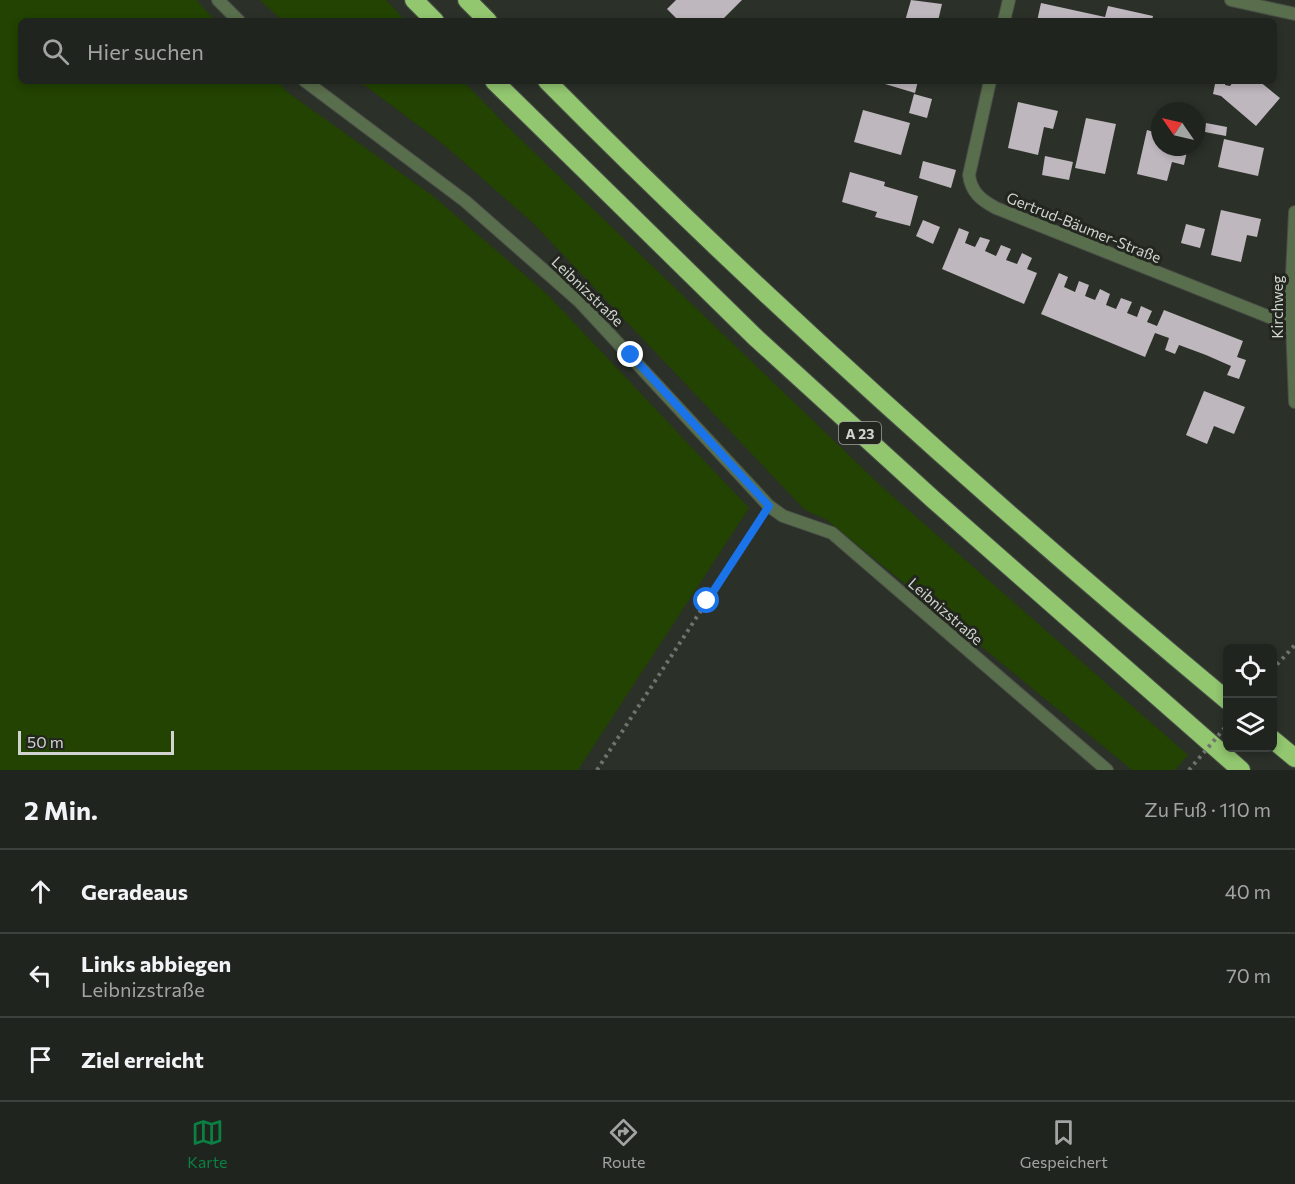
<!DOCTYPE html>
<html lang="de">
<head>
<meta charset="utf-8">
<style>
	body { margin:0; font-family:Commissioner,sans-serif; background:#2d302c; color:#f1f3f6 }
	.controls { position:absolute; right:18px; bottom:18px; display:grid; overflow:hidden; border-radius:9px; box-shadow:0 3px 9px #0003 }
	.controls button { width:54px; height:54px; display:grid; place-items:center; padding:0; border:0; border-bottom:2px solid #3d413d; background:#20241f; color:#f1f3f6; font:30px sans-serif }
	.compass { position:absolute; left:1151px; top:102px; width:54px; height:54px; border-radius:50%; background:#20241f; box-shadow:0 3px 9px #0003; rotate:304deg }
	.scale { position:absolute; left:18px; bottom:15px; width:156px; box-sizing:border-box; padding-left:6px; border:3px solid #d1d4d0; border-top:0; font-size:16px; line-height:21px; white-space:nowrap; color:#d1d4d0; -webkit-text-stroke:4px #22261f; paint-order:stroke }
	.stop { position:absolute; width:18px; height:18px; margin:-14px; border:4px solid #1a73e8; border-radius:50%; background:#fff }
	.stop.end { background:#1a73e8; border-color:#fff; box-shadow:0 2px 6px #0008 }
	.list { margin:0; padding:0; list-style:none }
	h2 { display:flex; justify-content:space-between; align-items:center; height:78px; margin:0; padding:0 24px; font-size:26px }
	h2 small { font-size:20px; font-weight:400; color:#a2a4a4 }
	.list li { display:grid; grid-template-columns:39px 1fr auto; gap:18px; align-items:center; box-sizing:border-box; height:84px; padding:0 24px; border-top:2px solid #3d413d }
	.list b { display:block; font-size:22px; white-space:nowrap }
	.list p { margin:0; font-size:20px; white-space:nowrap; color:#a2a4a4 }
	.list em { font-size:20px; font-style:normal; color:#a2a4a4 }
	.icon { flex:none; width:33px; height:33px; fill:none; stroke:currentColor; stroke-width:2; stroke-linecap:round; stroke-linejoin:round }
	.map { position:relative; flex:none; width:1295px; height:770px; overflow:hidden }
	.search { position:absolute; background:#20241f; box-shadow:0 3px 9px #0003; left:18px; right:18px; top:18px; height:66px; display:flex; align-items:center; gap:15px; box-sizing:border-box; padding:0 21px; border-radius:9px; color:#a2a4a4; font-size:22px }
	.sheet { height:330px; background:#20241f }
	nav { display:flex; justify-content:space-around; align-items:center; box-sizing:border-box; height:84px; border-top:2px solid #3d413d; background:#20241f; font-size:16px; color:#a2a4a4 }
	nav a { display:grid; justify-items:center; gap:3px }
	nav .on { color:#0b8043 }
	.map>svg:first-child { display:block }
	.green { fill:#224301 }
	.building { fill:#beb7bd }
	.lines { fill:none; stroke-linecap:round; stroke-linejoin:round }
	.street-casing { stroke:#494e47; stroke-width:14 }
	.highway-casing { stroke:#494e47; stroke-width:20 }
	.path { stroke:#6f736d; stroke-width:4; stroke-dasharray:3 4.5; stroke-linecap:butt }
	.street { stroke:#596e4c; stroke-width:12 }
	.highway { stroke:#92c66f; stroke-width:18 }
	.path-bridge { stroke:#6f736d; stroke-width:4; stroke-dasharray:3 4.5; stroke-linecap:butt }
	.route { stroke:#1a73e8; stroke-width:8 }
	.labels { text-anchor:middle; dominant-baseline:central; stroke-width:6; stroke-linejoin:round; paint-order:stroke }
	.shield { fill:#22261f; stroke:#9ca09b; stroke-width:1.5 }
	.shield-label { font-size:14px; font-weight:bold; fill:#d1d4d0 }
	.street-label { font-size:15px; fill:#d1d4d0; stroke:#22261f }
</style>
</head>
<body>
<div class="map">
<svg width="1295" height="770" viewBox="0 0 1295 770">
	<rect width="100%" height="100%" fill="#2b3029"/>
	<!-- green -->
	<g class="green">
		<polygon points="0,0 196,0 216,21 21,21 21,81 276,81 290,94 433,196 547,294 749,508 578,770 0,770"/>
		<polygon points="260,0 386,0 406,21 283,21"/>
		<polygon points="359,81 463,81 515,134 881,486 1188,755 1175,770 1132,770 827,520 805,510 533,223 443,144"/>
	</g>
	<!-- building -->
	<g class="building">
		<polygon points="676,0 742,0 721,21 679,21 667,9"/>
		<polygon points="911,0 942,4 938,21 905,21"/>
		<polygon points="1041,3 1105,17 1108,6 1153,16 1152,21 1037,21"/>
		<polygon points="875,81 918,81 915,93"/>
		<polygon points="1206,81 1226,81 1225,85 1230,86 1234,81 1259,81 1280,98 1256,126 1221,96 1213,94 1215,84"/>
		<polygon points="914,94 932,99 927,118 909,113"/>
		<polygon points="1018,102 1058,111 1053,129 1044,127 1038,155 1008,148"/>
		<polygon points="863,110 910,123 901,155 854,142"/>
		<polygon points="1086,118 1116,124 1105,174 1075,168"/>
		<polygon points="1206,123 1227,127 1226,136 1205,132"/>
		<polygon points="1147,130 1160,134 1160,147 1188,147 1184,165 1172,162 1167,181 1137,174"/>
		<polygon points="1224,139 1264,148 1258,176 1218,167"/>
		<polygon points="1045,156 1073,162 1069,180 1042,175"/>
		<polygon points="923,161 956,170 951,188 919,178"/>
		<polygon points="850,172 885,182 884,186 918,196 910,226 875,217 877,212 842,202"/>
		<polygon points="1221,210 1261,219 1257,237 1247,235 1241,262 1211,255"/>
		<polygon points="923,220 940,227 933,244 916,236"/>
		<polygon points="1186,224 1205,229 1200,248 1181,243"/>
		<polygon points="959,228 969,232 965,243 975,247 980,237 990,240 985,251 996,256 1001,245 1011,249 1006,260 1017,264 1022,253 1032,258 1027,269 1037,273 1024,304 942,269"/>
		<polygon points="1059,273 1068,277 1064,287 1075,292 1079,281 1089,285 1085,296 1095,300 1100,289 1110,294 1106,305 1116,309 1121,298 1132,302 1127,313 1137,317 1141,306 1152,311 1147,322 1157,326 1164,310 1243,341 1237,357 1246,360 1239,379 1227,375 1231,366 1206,355 1179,345 1175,354 1165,350 1169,338 1155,333 1145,357 1041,314"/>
		<polygon points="1204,391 1245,407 1234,434 1214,426 1207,444 1186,435"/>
	</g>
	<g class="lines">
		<!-- street casing -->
		<g class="street-casing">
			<g id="street">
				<polyline points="218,0 239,21"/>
				<polyline points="1231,0 1295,14"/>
				<polyline points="1004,21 1009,0"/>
				<polyline points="305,81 465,201 579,301 769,506 783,516 832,533 1107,770"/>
				<path d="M 990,81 L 969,175 C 971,192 981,200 996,208 L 1292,326"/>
				<polyline points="1295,212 1291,297 1295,402"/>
			</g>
		</g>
		<!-- highway casing -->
		<g class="highway-casing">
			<g id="highway">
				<polyline points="414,0 435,21"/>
				<polyline points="467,0 488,21"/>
				<polyline points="494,81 755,337 935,501 1241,770"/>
				<path d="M 547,81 C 763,299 992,504 1228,701"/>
				<polyline points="1272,739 1295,758"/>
			</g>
		</g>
		<!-- path -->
		<g class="path">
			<polyline points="1272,670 1295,645"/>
			<polyline points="597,770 762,517"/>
		</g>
		<!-- street -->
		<use href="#street" class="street"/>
		<!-- highway -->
		<use href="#highway" class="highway"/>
		<!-- path-bridge -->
		<polyline class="path-bridge" points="1189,770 1228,724"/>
	</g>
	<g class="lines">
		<!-- route -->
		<polyline class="route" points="631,355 769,506 707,601"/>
	</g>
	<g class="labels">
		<!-- shield labels -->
		<rect class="shield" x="839" y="422" width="42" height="22" rx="4.5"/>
		<g class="shield-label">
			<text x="860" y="433">A 23</text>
		</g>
		<!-- street labels -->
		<g class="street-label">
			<text transform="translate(1084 227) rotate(22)">Gertrud-Bäumer-Straße</text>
			<text transform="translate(588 291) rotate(44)">Leibnizstraße</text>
			<text transform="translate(1277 307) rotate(-90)">Kirchweg</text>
			<text transform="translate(946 611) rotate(41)">Leibnizstraße</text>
		</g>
	</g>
</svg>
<div class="controls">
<button><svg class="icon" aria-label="locate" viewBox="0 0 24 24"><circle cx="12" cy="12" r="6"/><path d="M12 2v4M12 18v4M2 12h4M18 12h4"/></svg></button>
<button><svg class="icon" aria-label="layers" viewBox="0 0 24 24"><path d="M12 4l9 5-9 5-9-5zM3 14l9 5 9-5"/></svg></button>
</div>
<svg class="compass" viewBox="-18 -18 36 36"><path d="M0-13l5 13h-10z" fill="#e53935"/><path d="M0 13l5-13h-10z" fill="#a2a4a4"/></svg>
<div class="scale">50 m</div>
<div class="stop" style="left:707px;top:601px"></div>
<div class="stop end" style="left:631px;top:355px"></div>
<div class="search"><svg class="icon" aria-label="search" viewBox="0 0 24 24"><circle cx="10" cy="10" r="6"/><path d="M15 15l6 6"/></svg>Hier suchen</div>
</div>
<section class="sheet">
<h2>2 Min.<small>Zu Fuß · 110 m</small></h2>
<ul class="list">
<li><svg class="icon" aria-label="ahead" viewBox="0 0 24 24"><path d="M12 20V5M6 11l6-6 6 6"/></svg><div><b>Geradeaus</b></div><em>40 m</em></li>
<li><svg class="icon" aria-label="left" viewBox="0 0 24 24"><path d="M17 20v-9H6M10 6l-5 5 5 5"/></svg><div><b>Links abbiegen</b><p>Leibnizstraße</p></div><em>70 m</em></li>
<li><svg class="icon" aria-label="arrive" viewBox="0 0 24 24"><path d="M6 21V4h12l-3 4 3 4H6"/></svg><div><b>Ziel erreicht</b></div></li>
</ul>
</section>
<nav>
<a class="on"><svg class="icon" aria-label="map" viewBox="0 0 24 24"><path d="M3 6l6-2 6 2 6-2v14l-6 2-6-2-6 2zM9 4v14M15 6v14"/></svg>Karte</a>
<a><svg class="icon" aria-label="directions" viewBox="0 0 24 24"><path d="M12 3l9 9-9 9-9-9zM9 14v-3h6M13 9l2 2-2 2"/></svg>Route</a>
<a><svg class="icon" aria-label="saved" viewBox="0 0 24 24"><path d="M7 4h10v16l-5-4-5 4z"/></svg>Gespeichert</a>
</nav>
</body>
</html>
